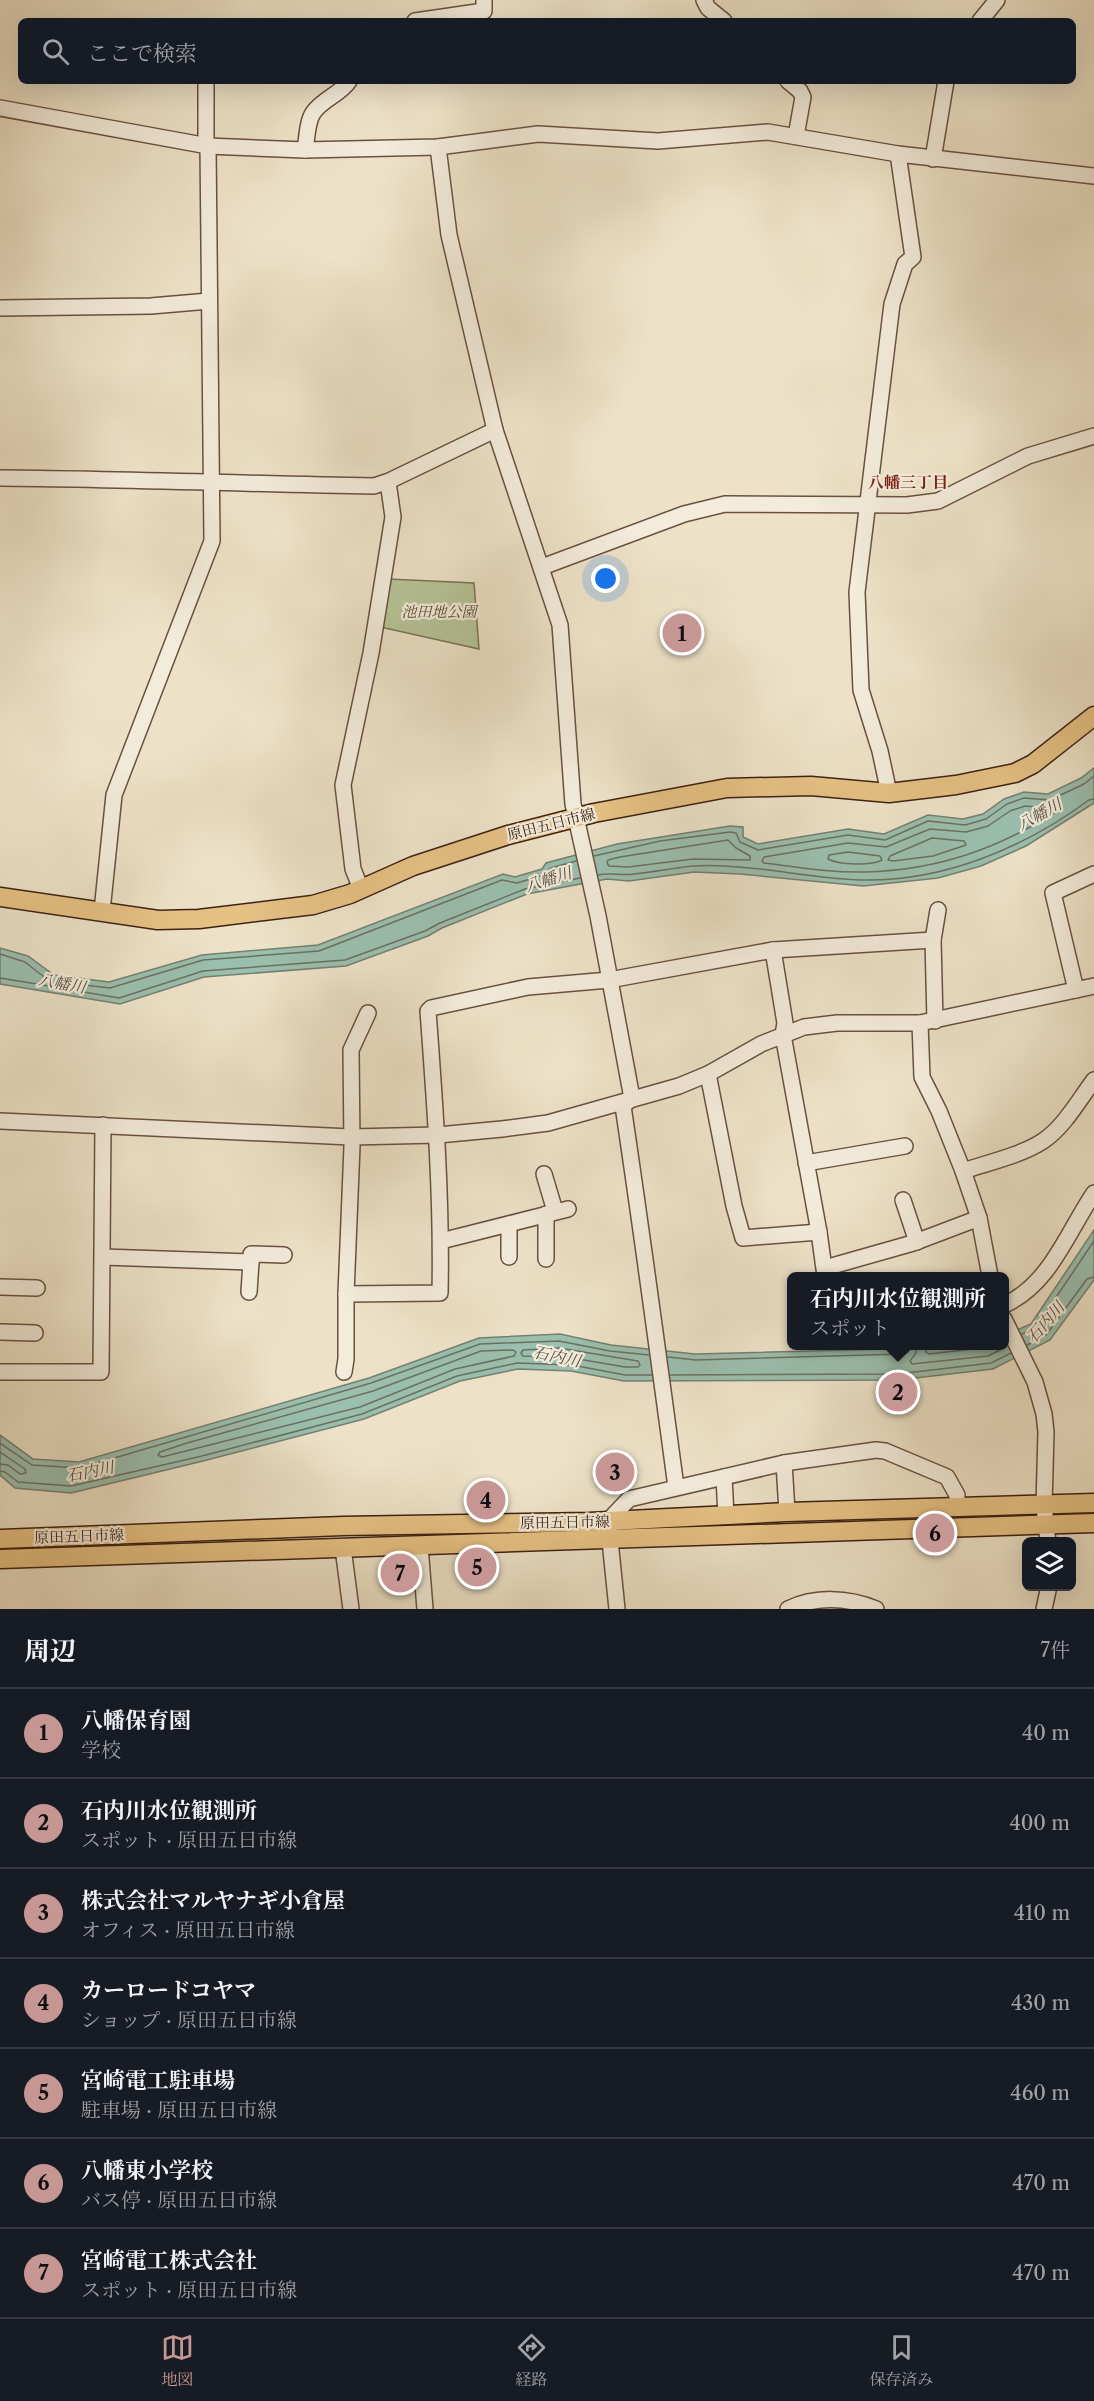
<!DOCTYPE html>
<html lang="ja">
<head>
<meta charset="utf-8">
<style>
	body { margin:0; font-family:"Libre Caslon Text","Noto Serif JP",serif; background:#20242c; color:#f1f3f6 }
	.controls { position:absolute; right:18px; bottom:18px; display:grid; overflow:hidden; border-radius:9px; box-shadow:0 6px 24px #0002 }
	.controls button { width:54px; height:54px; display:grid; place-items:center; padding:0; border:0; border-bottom:2px solid #363941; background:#171b24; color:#f1f3f6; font:30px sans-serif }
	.you { position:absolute; left:606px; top:579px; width:21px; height:21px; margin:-15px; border:4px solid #fff; border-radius:50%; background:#1a73e8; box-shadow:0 0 0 9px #1a73e833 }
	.badge { display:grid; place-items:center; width:39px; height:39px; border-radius:50%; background:#c59692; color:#111; font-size:20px; font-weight:700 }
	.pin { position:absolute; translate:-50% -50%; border:3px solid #fff; box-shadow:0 2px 6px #0006 }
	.popup { position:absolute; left:787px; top:1272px; width:222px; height:78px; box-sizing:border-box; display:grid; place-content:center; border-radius:9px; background:#171b24; filter:drop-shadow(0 2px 4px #0005); font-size:20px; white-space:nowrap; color:#9ea1a6 }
	.popup b { font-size:22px; color:#f1f3f6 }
	.popup::after { content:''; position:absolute; left:50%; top:100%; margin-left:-12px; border:12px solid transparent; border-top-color:#171b24 }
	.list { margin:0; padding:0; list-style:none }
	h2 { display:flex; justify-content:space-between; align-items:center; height:78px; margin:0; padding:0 24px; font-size:26px }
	h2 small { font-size:20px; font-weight:400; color:#9ea1a6 }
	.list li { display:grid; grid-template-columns:39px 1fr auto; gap:18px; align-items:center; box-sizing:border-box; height:90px; padding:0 24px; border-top:2px solid #363941 }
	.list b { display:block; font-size:22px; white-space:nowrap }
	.list p { margin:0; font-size:20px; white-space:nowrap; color:#9ea1a6 }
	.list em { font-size:20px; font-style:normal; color:#9ea1a6 }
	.icon { flex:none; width:33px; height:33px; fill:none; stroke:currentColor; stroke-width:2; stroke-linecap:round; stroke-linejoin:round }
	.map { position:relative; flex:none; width:1094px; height:1609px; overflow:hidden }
	.search { position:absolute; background:#171b24; box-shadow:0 6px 24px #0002; left:18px; right:18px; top:18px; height:66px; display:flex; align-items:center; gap:15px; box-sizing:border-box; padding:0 21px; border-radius:9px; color:#9ea1a6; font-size:22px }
	.sheet { height:708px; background:#171b24 }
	nav { display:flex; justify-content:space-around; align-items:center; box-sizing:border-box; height:84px; border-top:2px solid #363941; background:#171b24; font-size:16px; color:#9ea1a6 }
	nav a { display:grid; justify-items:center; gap:3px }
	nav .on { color:#c59692 }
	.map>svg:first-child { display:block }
	.green { fill:#b5c498; stroke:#797256; stroke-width:1.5 }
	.water { fill:#9abfaf; stroke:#758071; stroke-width:1.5 }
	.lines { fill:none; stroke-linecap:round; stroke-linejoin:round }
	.shore { stroke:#6c7061; stroke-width:1.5 }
	.minor-casing { stroke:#695140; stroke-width:18 }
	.major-casing { stroke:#3d2113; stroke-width:21 }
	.minor { stroke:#f3ecdb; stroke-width:15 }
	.major { stroke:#e6c184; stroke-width:18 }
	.labels { text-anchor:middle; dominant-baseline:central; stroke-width:4.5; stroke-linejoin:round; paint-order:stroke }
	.park-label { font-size:15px; font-style:italic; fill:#5b4a34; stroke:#f3ecdb }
	.street-label { font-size:15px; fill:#3d2113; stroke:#f3ecdb }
	.neighbourhood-label { font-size:16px; font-weight:bold; fill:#7a1f14; stroke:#f3ecdb }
	.water-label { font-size:16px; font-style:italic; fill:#595042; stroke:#f3ecdb }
</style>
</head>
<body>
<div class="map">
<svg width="1094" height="1609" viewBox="0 0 1094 1609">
	<rect width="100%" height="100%" fill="#ede2c8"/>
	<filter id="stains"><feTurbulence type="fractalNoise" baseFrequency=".00333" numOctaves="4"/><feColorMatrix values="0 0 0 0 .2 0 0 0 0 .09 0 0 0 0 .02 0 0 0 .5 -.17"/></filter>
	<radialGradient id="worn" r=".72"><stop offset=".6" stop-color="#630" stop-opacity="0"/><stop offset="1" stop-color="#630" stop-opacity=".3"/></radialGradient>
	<!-- green -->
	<polygon class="green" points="388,579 474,583 479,649 380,627"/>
	<!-- water -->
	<g class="water">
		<polygon points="1094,768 1094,803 1026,846 981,866 938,878 863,886 740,874 694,872 629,881 607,879 527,894 442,928 428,936 346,966 204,977 120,1004 0,984 0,948 28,956 54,975 109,982 202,955 318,945 503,874 515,877 542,869 546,863 617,844 730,826 743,827 743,837 758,844 848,829 884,834 928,815 963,819 983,814 1004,799 1024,792 1048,794 1081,778"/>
		<polygon points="1094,1230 1094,1280 1050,1340 993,1369 898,1380 624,1381 571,1371 518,1369 460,1381 364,1419 203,1461 71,1493 15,1488 0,1475 0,1435 33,1459 79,1462 369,1378 479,1338 560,1334 611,1345 695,1354 1004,1346 1005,1335 1031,1324"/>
	</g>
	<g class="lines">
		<!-- shore -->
		<g class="shore">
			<path d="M 1057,806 L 1059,808 L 1058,811 C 996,849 939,870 865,872 C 831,873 797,867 764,863 L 762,861 L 764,857 L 848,843 L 886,847 L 930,829 L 966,832 L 988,826 L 1010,811 L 1025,806 L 1048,808 Z"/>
			<polygon points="932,838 964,841 966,845 933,856 893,861 888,860 890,856"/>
			<polygon points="728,840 736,848 750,856 750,860 693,859 628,867 609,866 607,863 608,860 620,857"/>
			<path d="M 848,852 L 880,856 L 882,860 C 871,866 839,865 828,859 L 829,855 Z"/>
			<polyline points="594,856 660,841 730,832 736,833 740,842 758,850 848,835 885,840 928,821 965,825 986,819 1007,804 1024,798 1050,800 1084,784 1094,776"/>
			<polyline points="576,861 551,868 544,875 517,883 502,880 319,951 203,960 110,988 67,983 64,987 66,989 119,998 203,971 345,960 425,931 440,923 525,889 580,878"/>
			<path d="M 598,875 C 610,872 622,876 634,874 C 654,872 673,868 693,866 C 749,863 805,878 861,880 C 943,882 1024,848 1089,800 L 1094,799"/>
			<polyline points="0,954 25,962 53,984 49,986 0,978"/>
			<polyline points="1022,1334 1036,1327 1094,1241"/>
			<polyline points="1027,1345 1046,1335 1087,1279 1094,1277"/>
			<polyline points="917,1346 916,1353 910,1361 912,1364 988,1356 1000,1350 998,1346"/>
			<polyline points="926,1346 926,1352 929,1354 982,1348 985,1346"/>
			<polygon points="559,1348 638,1361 640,1365 638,1367 625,1367 572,1358 523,1356 521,1353 523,1350"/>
			<polygon points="513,1350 516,1352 514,1356 455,1369 360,1407 162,1457 158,1455 160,1452 187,1443 373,1391 481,1351"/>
			<polyline points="668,1357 696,1360 902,1354 908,1352 910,1346"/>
			<polyline points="670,1375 898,1374 991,1363 1011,1353"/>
			<polyline points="0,1443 32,1465 80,1468 371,1383 480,1344 559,1341 610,1351 649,1355"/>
			<polyline points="0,1452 25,1469 26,1473 20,1474 8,1465 0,1464"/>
			<polyline points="0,1471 5,1472 18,1482 71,1486 202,1456 362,1414 457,1376 517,1363 572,1365 625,1375 652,1375"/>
		</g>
		<!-- minor casing -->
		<g class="minor-casing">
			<g id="minor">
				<polyline points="704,0 708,8 724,21"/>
				<polyline points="415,21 484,11 484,0"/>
				<polyline points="980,21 997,0"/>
				<polyline points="788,81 800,91 803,97 796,136"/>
				<polyline points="206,85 206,145"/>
				<polyline points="0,108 208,146 305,150 438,147 538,134 658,141 768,132 898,154 1094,176"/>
				<polyline points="438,147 449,235 495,430 560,625 573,804 598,916 632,1098"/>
				<path d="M 305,150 C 307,139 307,122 313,113 C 322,99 341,94 349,81"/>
				<polyline points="933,159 946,81"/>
				<polyline points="0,308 151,306 209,301"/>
				<path d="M 0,478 C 125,479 249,484 374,486 L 389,481 L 495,430"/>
				<polyline points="542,567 684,514 725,504 907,505 938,501 1028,456 1094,436"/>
				<polyline points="889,793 880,751 861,690 857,592 892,304 905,264 913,257 898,154"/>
				<polyline points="361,889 353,869 343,785 371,653 393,517 388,482"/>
				<polyline points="102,911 114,795 212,541 208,146"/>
				<polyline points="773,950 785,1023 783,1035 819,1232 825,1276"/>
				<polyline points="1076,990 1053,893 1094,874"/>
				<polyline points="935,1021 933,940 938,910"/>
				<polyline points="920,1023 922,1077 939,1111 963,1171 979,1218 990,1276"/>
				<polyline points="708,1074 734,1206 743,1238 819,1232"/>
				<path d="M 632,1098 L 623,1106 C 642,1233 659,1360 676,1487"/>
				<polyline points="0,1121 351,1137 438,1135 502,1129 548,1123 679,1086 708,1074 761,1044 804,1027 837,1023 920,1023 1094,986"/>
				<polyline points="806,1163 905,1146"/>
				<path d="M 963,1171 C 987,1163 1022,1155 1043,1141 C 1064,1127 1079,1100 1094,1080"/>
				<polyline points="544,1174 555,1211"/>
				<polyline points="903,1200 917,1242"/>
				<polyline points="441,1241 568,1209"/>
				<polyline points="103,1257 251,1262 251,1254 284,1255"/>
				<polyline points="509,1257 509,1224"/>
				<polyline points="546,1259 546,1214"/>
				<polyline points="825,1268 913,1243 979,1218"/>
				<polyline points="0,1287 37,1288"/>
				<polyline points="249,1292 251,1262"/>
				<path d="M 346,1294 L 440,1293 C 442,1199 435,1105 428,1011 L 431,1008 L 528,987 L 609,980 L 773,950 L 933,940"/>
				<path d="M 1004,1305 C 1050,1285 1068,1231 1094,1193"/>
				<polyline points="1004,1319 1035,1382 1044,1414 1046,1432 1044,1506 1048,1542"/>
				<polyline points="0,1332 35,1333"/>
				<polyline points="0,1372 101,1372 103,1125"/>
				<polyline points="344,1372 346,1359 346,1294 352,1146 351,1050 368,1013"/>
				<polyline points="784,1463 787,1512"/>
				<polyline points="724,1477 726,1516"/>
				<polyline points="420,1546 425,1609"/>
				<polyline points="343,1548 351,1609"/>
				<polyline points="617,1609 608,1521 629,1499 784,1463 876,1450 885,1451 947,1477 957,1495 957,1508"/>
				<path d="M 788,1609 C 815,1596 848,1597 876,1609"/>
				<polyline points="1044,1609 1049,1586"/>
			</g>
		</g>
		<!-- major casing -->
		<g class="major-casing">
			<g id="major">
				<polyline points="0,897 158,920 199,919 313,905 350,894 413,866 508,835 594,813 727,788 811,786 889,793 956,785 1015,773 1033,764 1094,716"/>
				<polyline points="0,1539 343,1526 589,1522 787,1512 1094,1503"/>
				<polyline points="0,1559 1094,1523"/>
			</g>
		</g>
		<!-- minor -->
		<use href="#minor" class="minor"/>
		<!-- major -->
		<use href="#major" class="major"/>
	</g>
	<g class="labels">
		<!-- park labels -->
		<g class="park-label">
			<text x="439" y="611">池田地公園</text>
		</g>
		<!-- street labels -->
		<g class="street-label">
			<text transform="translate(551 824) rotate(-14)">原田五日市線</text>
			<text transform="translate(565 1522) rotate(-1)">原田五日市線</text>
			<text transform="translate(79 1536) rotate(-2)">原田五日市線</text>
		</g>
		<!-- neighbourhood labels -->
		<g class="neighbourhood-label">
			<text x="908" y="482">八幡三丁目</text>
		</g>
		<!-- water labels -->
		<g class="water-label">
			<text transform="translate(1039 814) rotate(-29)">八幡川</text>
			<text transform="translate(548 879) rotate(-18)">八幡川</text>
			<text transform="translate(62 983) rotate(10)">八幡川</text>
			<text transform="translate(1045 1322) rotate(-49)">石内川</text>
			<text transform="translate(557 1356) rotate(12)">石内川</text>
			<text transform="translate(90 1471) rotate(-11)">石内川</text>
		</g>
	</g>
	<rect width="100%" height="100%" filter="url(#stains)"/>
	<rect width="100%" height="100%" fill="url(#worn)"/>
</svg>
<div class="controls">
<button><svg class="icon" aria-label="layers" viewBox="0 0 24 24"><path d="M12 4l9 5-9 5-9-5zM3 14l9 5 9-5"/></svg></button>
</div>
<div class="you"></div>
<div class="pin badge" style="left:682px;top:633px">1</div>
<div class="pin badge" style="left:898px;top:1392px">2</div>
<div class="popup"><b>石内川水位観測所</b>スポット</div>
<div class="pin badge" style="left:615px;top:1472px">3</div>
<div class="pin badge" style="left:486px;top:1500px">4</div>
<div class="pin badge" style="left:477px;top:1567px">5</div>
<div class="pin badge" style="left:935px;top:1533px">6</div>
<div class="pin badge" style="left:400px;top:1573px">7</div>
<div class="search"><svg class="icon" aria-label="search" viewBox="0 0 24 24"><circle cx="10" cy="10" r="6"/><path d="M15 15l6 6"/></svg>ここで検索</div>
</div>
<section class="sheet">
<h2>周辺<small>7件</small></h2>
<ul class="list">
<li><span class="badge">1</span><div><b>八幡保育園</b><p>学校</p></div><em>40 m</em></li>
<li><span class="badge">2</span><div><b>石内川水位観測所</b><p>スポット · 原田五日市線</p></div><em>400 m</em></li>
<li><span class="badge">3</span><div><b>株式会社マルヤナギ小倉屋</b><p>オフィス · 原田五日市線</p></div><em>410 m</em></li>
<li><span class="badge">4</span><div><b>カーロードコヤマ</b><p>ショップ · 原田五日市線</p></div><em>430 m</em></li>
<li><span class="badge">5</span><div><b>宮崎電工駐車場</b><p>駐車場 · 原田五日市線</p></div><em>460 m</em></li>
<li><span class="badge">6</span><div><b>八幡東小学校</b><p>バス停 · 原田五日市線</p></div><em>470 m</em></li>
<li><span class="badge">7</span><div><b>宮崎電工株式会社</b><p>スポット · 原田五日市線</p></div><em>470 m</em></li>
</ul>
</section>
<nav>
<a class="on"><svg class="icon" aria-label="map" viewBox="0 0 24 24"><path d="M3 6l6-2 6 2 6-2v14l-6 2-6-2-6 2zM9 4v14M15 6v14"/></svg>地図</a>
<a><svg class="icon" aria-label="directions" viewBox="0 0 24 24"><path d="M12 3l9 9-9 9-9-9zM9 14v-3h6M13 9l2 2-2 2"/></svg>経路</a>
<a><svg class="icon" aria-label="saved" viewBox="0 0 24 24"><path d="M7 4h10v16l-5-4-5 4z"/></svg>保存済み</a>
</nav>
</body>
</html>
